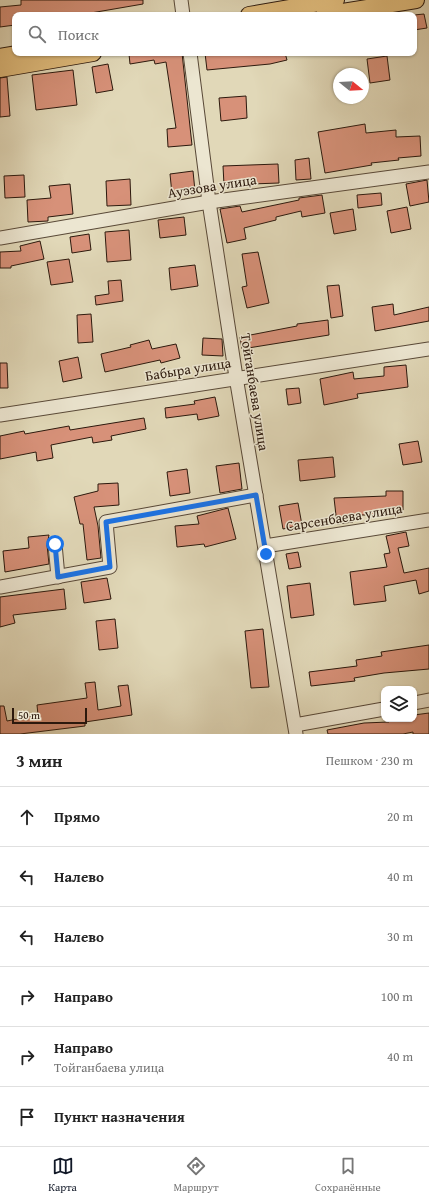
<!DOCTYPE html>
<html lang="ru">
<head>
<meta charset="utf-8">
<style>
	body { margin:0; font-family:"Gentium Book Plus",serif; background:#f2f2f2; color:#222 }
	.controls { position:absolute; right:12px; bottom:12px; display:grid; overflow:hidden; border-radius:8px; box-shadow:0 1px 3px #0004 }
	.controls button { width:36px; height:36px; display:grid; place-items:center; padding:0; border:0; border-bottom:1px solid #e0e0e0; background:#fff; color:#222; font:20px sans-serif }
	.compass { position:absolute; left:333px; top:68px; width:36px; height:36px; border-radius:50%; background:#fff; box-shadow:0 1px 3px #0004; rotate:108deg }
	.scale { position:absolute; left:12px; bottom:10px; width:75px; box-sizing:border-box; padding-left:4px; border:2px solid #2c190d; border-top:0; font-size:11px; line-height:14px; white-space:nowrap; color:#2c190d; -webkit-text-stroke:3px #ece6d1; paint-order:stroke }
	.stop { position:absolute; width:12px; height:12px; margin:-9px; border:3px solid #1a73e8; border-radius:50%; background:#fff }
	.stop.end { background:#1a73e8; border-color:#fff; box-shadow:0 1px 4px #0008 }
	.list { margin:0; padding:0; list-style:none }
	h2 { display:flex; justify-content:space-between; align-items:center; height:52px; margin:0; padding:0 16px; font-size:17px }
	h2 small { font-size:13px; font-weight:400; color:#767676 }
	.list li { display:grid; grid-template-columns:26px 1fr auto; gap:12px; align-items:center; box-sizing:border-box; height:60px; padding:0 16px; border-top:1px solid #e0e0e0 }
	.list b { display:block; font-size:15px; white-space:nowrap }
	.list p { margin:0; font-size:13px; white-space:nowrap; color:#767676 }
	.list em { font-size:13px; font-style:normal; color:#767676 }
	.icon { flex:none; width:22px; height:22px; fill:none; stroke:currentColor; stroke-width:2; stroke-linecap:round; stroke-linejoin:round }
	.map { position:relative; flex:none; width:429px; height:734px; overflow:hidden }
	.search { position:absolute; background:#fff; box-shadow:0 1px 3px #0004; left:12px; right:12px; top:12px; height:44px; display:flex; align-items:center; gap:10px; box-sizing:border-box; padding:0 14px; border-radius:8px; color:#767676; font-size:15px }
	.sheet { height:412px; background:#fff }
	nav { display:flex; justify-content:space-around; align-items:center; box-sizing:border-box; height:56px; border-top:1px solid #e0e0e0; background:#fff; font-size:11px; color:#767676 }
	nav a { display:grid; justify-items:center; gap:2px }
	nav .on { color:#111827 }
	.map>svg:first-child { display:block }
	.building { fill:#d79179; stroke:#2c190d }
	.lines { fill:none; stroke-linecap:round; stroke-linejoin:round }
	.minor-casing { stroke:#594938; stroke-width:15 }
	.major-casing { stroke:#2c190d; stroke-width:18 }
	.minor { stroke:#ece6d1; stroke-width:13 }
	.major { stroke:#e0bc7c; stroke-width:16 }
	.route { stroke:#1a73e8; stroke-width:5 }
	.labels { text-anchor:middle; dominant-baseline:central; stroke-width:3; stroke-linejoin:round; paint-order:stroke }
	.street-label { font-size:14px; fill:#2c190d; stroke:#ece6d1 }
</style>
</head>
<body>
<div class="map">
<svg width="429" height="734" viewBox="0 0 429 734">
	<rect width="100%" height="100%" fill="#e1d8b8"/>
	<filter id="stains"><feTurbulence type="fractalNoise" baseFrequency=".005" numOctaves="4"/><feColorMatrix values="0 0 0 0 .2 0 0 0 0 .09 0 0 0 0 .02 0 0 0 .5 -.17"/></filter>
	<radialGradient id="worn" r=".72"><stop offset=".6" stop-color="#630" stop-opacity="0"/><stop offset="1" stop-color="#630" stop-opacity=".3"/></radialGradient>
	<!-- building -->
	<g class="building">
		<polygon points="21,0 143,0 143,4 79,15 14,15 15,25 0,27 0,7 21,5"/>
		<polygon points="424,14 427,28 414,30 414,15"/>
		<polygon points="138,53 182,53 192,145 168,147 167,129 176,128 166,62 155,64 154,60 130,64 129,54"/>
		<polygon points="205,53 285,53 287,60 270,64 207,70"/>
		<polygon points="387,56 390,80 370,83 367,59"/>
		<polygon points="108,64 113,90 96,93 92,67"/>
		<polygon points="73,70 77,105 36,110 32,75"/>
		<polygon points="7,77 10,116 0,117 0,78"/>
		<polygon points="246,96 247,118 221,121 219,98"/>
		<polygon points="365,124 366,133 396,130 396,137 420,136 421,156 398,158 399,160 371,163 372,165 325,173 318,132"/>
		<polygon points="309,158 311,179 296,180 295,160"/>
		<polygon points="278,164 279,183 224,185 223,166"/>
		<polygon points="193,171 195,191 172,194 170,174"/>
		<polygon points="24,175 25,197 5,198 4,176"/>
		<polygon points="130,179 131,205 107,206 106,181"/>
		<polygon points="427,180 429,202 410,206 406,184"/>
		<polygon points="70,184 73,214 48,217 48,221 28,222 27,200 51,198 49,186"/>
		<polygon points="381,193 382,205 358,208 357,195"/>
		<polygon points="322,195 325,213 302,217 301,211 276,217 276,220 244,228 246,239 227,243 220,209 240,206 242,212 299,200 299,198"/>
		<polygon points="407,207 411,229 391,233 387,211"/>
		<polygon points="353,209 356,230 334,234 330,213"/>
		<polygon points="184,217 186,235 160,238 158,220"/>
		<polygon points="129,230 131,260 107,262 105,232"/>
		<polygon points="89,234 91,250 72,253 70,237"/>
		<polygon points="40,241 44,259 11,266 11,268 0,268 0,252 21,251 20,246"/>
		<polygon points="258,252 269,303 247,308 242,287 247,286 242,254"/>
		<polygon points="69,259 73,282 51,285 47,262"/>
		<polygon points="195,265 198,286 171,290 169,268"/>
		<polygon points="121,280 123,301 96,305 95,296 109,294 108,281"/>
		<polygon points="339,285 343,316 331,318 327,286"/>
		<polygon points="393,304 394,315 429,307 429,321 375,331 372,307"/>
		<polygon points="91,314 93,342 78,343 77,315"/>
		<polygon points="328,320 329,335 242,349 240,337 297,326 297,324"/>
		<polygon points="203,338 222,339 223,356 202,355"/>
		<polygon points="149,340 152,349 176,344 180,358 161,363 160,360 105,372 101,354 131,347 130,345"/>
		<polygon points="78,357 82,378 63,382 59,361"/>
		<polygon points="0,363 7,363 8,388 0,388"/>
		<polygon points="406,365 408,387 357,394 358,398 324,405 320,379 353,372 354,379 384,376 384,367"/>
		<polygon points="299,388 301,403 288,405 286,389"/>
		<polygon points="215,397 219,416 198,420 197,414 166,418 165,408 195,404 194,401"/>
		<polygon points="144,418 146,429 111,436 112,440 93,443 92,437 51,445 53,458 37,461 36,452 0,459 0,436 24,431 25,434 69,426 70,430"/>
		<polygon points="418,441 422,462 403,465 399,444"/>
		<polygon points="333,457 335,477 300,481 298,460"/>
		<polygon points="239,463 242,489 220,493 216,466"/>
		<polygon points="187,469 190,493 170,496 167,472"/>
		<polygon points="118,483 119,505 94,507 98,526 101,558 87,560 83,524 80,524 74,497 98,491 98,484"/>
		<polygon points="386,491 403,491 403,510 377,510 377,515 352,515 353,522 337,524 334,498 386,496"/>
		<polygon points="298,503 302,525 283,529 279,506"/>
		<polygon points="228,508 236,539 205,547 204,544 177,547 175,526 199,524 197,516"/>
		<polygon points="406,532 409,546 398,548 404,573 429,568 429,591 419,594 416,580 384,586 386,601 354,605 350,572 387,567 384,554 390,553 386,536"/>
		<polygon points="49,535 47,545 49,564 5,572 3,551 29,548 28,537"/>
		<polygon points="298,552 301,567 289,569 286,554"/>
		<polygon points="107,578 111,599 84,603 81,582"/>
		<polygon points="310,583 314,615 291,618 287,586"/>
		<polygon points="64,589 66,609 13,615 15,623 0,627 0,597"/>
		<polygon points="115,619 118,648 99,650 96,621"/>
		<polygon points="263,629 269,687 251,688 245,631"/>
		<polygon points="429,645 429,669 384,673 354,678 355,681 311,686 309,672 357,666 356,660 382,656 381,652"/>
		<polygon points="95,682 98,710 121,706 118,686 128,685 132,715 85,722 85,726 20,734 0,734 0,706 4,706 7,721 38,715 37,705 87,698 85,683"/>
		<polygon points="429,713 429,734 413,734 413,732 403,734 328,734 327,730 364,723 389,722 388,720 392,719 414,719 414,715"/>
	</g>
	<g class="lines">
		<!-- minor casing -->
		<g class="minor-casing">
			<g id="minor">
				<polyline points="181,0 183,15"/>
				<polyline points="190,53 209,202 236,377 296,734"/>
				<polyline points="0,238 209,202 429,172"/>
				<polyline points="0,415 429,349"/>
				<polyline points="55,544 58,577"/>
				<polyline points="265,546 429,520"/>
				<polyline points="0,587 110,567 106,522 256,495"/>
				<polyline points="414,703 429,700"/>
				<polyline points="295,725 384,709"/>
			</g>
		</g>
		<!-- major casing -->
		<g class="major-casing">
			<g id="major">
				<polyline points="249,15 336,0"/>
				<polyline points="324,15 416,0"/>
				<polyline points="0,57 22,53"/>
				<polyline points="0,69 93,53"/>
			</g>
		</g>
		<!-- minor -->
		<use href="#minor" class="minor"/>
		<!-- major -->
		<use href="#major" class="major"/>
	</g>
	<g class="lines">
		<!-- route -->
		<polyline class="route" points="55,544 58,577 110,567 106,522 256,495 266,554"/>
	</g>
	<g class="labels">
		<!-- street labels -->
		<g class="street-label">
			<text transform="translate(212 186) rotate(-9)">Ауэзова улица</text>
			<text transform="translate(188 369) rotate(-9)">Бабыра улица</text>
			<text transform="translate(255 392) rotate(81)">Тойганбаева улица</text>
			<text transform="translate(344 517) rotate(-9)">Сарсенбаева улица</text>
		</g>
	</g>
	<rect width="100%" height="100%" filter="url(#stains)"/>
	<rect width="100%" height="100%" fill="url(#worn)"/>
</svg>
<div class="controls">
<button><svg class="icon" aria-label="layers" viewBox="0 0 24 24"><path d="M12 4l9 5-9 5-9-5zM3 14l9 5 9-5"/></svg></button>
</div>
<svg class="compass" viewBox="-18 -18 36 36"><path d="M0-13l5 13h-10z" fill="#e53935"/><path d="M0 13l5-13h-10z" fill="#767676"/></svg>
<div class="scale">50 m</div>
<div class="stop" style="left:55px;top:544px"></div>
<div class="stop end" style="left:266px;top:554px"></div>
<div class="search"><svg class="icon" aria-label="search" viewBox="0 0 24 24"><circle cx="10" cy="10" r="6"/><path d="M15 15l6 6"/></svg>Поиск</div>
</div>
<section class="sheet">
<h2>3 мин<small>Пешком · 230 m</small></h2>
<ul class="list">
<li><svg class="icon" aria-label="ahead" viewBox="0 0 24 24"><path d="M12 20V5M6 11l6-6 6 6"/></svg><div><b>Прямо</b></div><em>20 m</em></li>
<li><svg class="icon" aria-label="left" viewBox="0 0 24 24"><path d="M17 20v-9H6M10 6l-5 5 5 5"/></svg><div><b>Налево</b></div><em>40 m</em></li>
<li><svg class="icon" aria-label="left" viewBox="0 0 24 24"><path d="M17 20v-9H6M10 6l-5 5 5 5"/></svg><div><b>Налево</b></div><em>30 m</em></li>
<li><svg class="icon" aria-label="right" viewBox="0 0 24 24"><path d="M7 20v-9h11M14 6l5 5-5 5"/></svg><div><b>Направо</b></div><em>100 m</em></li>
<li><svg class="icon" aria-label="right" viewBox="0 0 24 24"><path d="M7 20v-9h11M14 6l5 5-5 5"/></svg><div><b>Направо</b><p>Тойганбаева улица</p></div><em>40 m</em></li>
<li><svg class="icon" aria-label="arrive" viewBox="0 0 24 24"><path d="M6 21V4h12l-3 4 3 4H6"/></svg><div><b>Пункт назначения</b></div></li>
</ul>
</section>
<nav>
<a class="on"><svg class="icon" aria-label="map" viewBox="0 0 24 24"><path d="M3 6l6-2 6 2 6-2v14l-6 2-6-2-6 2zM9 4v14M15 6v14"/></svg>Карта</a>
<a><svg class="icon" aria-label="directions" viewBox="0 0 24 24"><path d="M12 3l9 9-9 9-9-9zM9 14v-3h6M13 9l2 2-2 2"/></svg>Маршрут</a>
<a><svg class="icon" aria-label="saved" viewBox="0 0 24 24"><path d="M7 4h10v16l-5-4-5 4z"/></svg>Сохранённые</a>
</nav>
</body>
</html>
